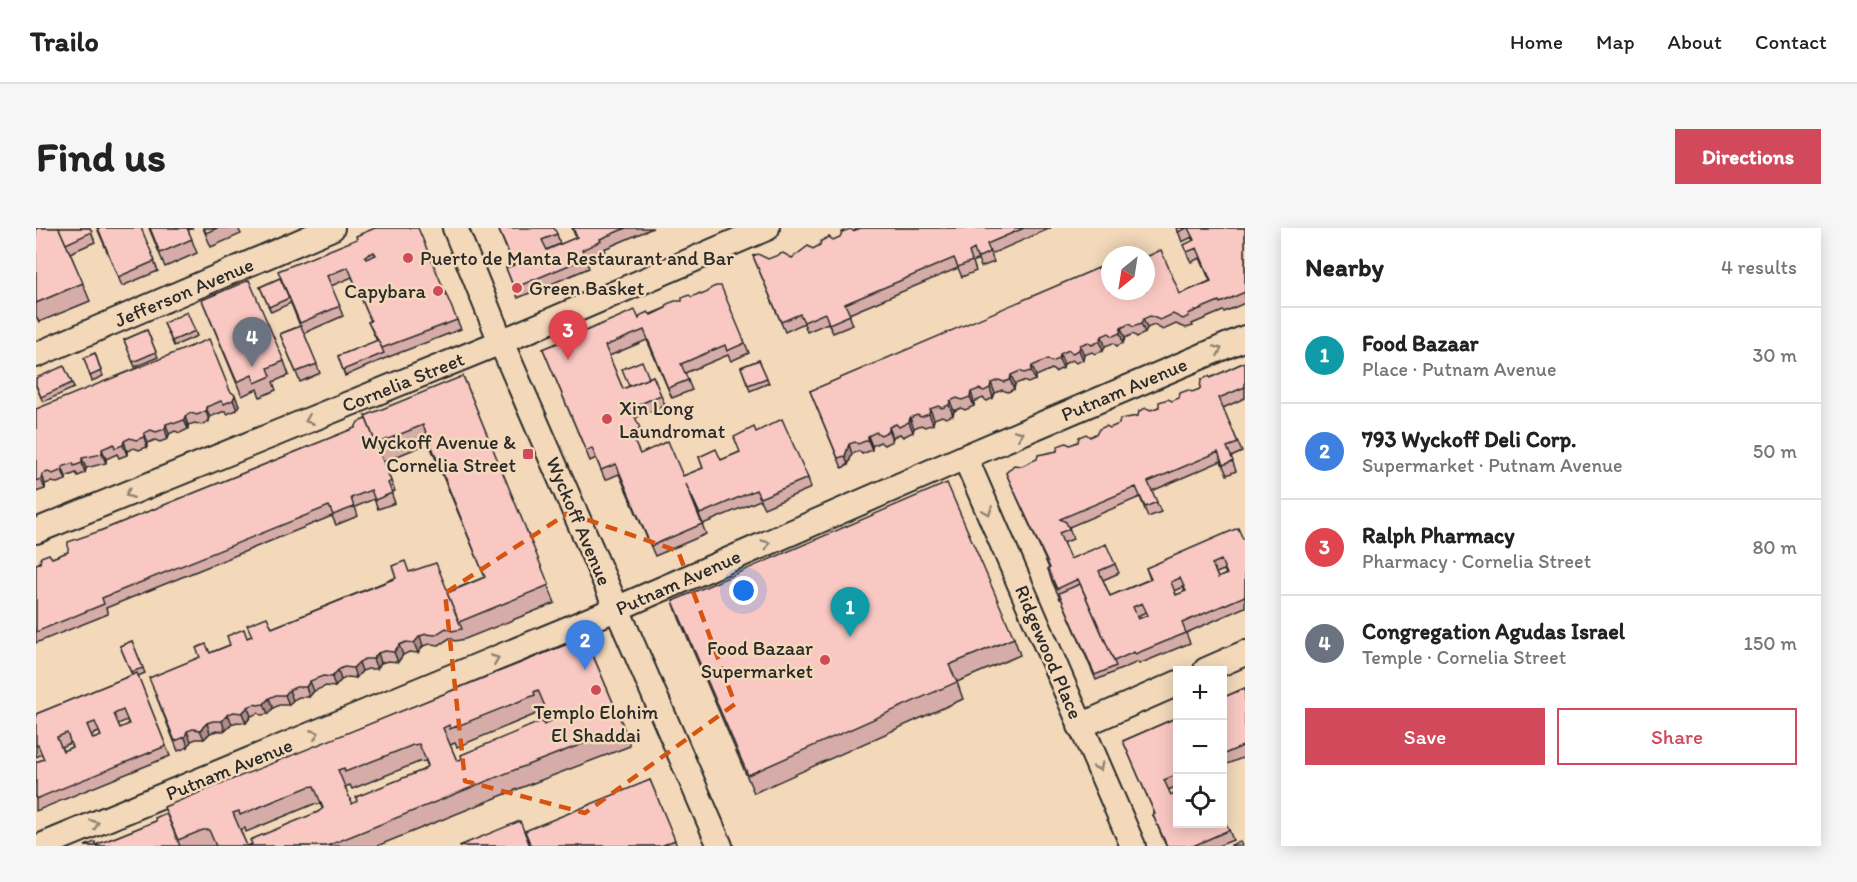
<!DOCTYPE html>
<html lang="en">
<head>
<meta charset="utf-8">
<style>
	body { margin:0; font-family:Itim,sans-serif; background:#f6f6f6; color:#222 }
	.controls { position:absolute; right:18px; bottom:18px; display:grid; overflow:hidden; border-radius:0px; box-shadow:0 3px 15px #0003 }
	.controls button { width:54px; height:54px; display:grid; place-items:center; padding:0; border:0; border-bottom:2px solid #e0e0e0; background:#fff; color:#222; font:30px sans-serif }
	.compass { position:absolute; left:1065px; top:18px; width:54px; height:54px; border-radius:50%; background:#fff; box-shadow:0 3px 15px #0003; rotate:210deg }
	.you { position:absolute; left:708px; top:363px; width:21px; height:21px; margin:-15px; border:4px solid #fff; border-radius:50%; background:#1a73e8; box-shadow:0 0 0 9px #1a73e833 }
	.badge { display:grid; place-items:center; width:39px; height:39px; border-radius:50%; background:#d1495b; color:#fff; font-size:20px; font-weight:700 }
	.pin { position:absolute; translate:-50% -50px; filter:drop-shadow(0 2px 3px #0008) }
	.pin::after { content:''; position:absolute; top:32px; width:21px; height:18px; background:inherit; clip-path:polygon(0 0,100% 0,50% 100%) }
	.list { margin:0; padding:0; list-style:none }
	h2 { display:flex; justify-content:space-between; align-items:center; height:78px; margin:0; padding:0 24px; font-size:26px }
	h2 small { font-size:20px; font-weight:400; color:#767676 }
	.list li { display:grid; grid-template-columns:39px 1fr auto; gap:18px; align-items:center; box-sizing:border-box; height:96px; padding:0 24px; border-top:2px solid #e0e0e0 }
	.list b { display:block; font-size:22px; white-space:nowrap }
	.list p { margin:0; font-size:20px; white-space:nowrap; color:#767676 }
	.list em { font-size:20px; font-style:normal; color:#767676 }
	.actions { display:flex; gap:12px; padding:18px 24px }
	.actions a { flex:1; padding:14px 0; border:2px solid #d1495b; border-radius:0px; text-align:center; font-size:21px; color:#d1495b }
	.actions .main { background:#d1495b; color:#fff }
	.icon { flex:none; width:33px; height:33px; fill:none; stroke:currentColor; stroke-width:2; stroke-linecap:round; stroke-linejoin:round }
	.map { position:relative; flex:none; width:1209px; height:618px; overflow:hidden; border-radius:0px }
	header { display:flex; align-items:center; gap:36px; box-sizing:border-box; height:84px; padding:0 30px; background:#fff; border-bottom:2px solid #e0e0e0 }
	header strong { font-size:28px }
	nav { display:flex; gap:33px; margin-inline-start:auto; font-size:21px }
	.intro { display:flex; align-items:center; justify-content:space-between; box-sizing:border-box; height:144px; padding:0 36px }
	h1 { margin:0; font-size:42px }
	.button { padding:15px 27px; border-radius:0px; background:#d1495b; color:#fff; font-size:21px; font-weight:700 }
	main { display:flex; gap:36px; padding:0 36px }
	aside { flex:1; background:#fff; border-radius:0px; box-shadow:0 3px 15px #0003 }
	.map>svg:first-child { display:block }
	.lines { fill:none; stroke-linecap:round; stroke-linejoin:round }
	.minor-casing { stroke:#2b2b2b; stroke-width:28 }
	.minor { stroke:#f3d9ba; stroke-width:24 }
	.wall { fill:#d6aca8; stroke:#2b2b2b; stroke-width:1.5; fill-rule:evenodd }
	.shaded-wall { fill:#ae8c88; stroke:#2b2b2b; stroke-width:1.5 }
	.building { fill:#f9c8c3; stroke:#2b2b2b; stroke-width:1.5; fill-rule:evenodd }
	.oneway { stroke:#8f8272 }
	.marked { fill:none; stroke:#d5540f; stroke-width:4.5; stroke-dasharray:12 8; stroke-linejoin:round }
	.poi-dot { fill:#d1495b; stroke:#f3d9ba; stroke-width:2 }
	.labels { text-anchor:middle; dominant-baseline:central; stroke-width:5; stroke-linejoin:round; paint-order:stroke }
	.poi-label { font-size:20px; fill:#2b2b2b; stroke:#f3d9ba; text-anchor:start }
	.street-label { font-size:20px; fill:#2b2b2b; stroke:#f3d9ba }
</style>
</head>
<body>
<header>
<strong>Trailo</strong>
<nav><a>Home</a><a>Map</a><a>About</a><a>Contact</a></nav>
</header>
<div class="intro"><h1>Find us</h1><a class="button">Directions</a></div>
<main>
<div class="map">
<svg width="1209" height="618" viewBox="0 0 1209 618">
	<rect width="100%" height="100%" fill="#f3d9ba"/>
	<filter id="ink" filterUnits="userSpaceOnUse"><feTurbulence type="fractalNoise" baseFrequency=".0167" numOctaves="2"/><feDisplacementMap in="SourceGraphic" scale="12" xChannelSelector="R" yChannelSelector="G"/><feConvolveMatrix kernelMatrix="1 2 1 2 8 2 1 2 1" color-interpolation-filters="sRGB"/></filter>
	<g filter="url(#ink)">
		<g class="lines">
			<!-- minor casing -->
			<g class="minor-casing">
				<g id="minor">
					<polyline points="419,0 465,114 684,618"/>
					<polyline points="0,127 296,0"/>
					<polyline points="929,229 1097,618"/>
					<polyline points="0,303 465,114 731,0"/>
					<polyline points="1170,442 1209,425"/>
					<polyline points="1044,498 1142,455"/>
					<polyline points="5,618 580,381 929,229 1209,110"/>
				</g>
			</g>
			<!-- minor -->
			<use href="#minor" class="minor"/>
		</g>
		<!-- wall -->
		<g class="wall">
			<polygon points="0,0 54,0 59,14 34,25 54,73 3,94 0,88"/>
			<polygon points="61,0 105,0 122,43 86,58"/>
			<polygon points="113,0 157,0 152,2 161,25 129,39"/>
			<polygon points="167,0 202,0 205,6 175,19"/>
			<polygon points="462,0 521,6 524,16 510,22 511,22 540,10 536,0 617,0 568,21 569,23 550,31 553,40 482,70 470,40 477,37"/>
			<polygon points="825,0 1015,0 955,26 958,34 945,39 942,31 937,34 940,43 926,49 922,40 813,86 817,97 797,105 792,95 771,104 768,95 749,104 717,28 732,31 756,30"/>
			<polygon points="1141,0 1209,0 1209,75 1188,84 1187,83 1156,96 1157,98 1150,100 1140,96 1127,102 1118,97 1111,100 1109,105 1101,109 1097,106 1089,110 1087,115 1081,118 1077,115 1069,118 1067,123 1059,126 1056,124 1048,127 1047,132 1040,135 1036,132 1028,136 1027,140 1019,144 1016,141 1000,148 999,152 992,155 987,153 979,156 978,161 972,164 966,162 959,165 957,170 951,173 947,170 938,174 938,178 929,182 925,180 918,183 917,187 910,190 906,188 898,191 897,196 889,199 885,197 878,200 877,204 867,209 864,206 857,209 856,213 848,217 844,214 836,218 836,222 826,226 823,223 816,226 812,237 806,240 774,163 1144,66 1174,53 1164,30 1155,34 1151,26 1148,17 1157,13 1156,9 1146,14"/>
			<polygon points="321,11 421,92 425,101 350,130 309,148 302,128 341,113 332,94 335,93 316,49 295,58 307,88 268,105 284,145 264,154 244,106 264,98 254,73 255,75 235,84 224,59 244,50"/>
			<polygon points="665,67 709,115 713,125 695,133 692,127 649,145 656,162 636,170 611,112 573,128 587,161 617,148 629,177 599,190 607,210 598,214 604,226 647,248 667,240 663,229 685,232 704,224 720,204 772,250 775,260 728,280 724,272 667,296 657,273 670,306 619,328 583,246 569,252 560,230 554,233 507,121 603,91 656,69"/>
			<polygon points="166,72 248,133 253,147 237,154 240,162 224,169 221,161 206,168"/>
			<polygon points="128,95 159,103 161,108 138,118"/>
			<polygon points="111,102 122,129 99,139 88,112"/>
			<polygon points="59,125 67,148 56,153 48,130"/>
			<polygon points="723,132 733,155 714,163 705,139"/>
			<path d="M 1209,134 L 1209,170 L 1187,180 L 1206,224 L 1195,229 L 1200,243 L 1191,247 L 1185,233 L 1116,263 L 1125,284 L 1112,289 L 1104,269 L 1033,299 L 1037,311 L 1027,315 L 1034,331 L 1079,336 L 1083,345 L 1067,352 L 1074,368 L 1114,351 L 1110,340 L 1209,310 L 1209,379 L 1150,405 L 1154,415 L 1103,436 L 1102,434 L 1060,452 L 1025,370 L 1024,371 L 1015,351 L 1012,341 L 1013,340 L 974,254 L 970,245 L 1164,161 L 1174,150 ZM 1188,342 L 1190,346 L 1182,350 L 1180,345 ZM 1147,359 L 1149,364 L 1140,367 L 1139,363 ZM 1110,384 L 1111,387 L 1102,391 L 1101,388 Z"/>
			<polygon points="28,138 38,160 7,174 0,158"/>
			<polygon points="427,148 519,375 429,411 419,413 414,410 403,417 394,416 387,418 382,425 373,424 367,427 362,434 352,433 345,435 341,441 332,441 326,443 320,450 312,449 305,452 299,459 290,458 278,463 273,469 263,469 257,472 253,477 243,477 237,480 232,486 225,487 222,485 215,488 210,495 201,494 196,496 189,503 181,503 174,505 168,511 160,511 155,513 152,519 142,523 117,460 174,425 373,344 412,364 449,349 393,215 347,234 359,263 355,264 359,275 342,281 338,271 319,279 322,288 300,297 296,288 70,380 72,386 0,415 0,336 32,324 64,303 319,200"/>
			<polygon points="194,163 203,177 201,182 191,186 189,183 181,186 174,189 173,193 165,197 159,195 152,197 152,201 144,205 139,203 133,206 132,211 124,214 119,212 112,215 111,219 103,222 98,220 91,223 91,227 83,230 81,226 70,231 70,235 50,240 49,245 42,248 40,245 30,249 30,252 21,255 15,254 9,256 9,261 0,264 0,181"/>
			<polygon points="637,373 978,410 984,427 921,454 927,471 718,565 643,390"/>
			<path d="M 549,409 L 588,500 L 594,518 L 487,559 L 341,618 L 212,618 L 282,584 L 287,581 L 284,576 L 278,576 L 210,604 L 209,600 L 204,602 L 211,618 L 49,618 L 60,617 L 120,593 ZM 509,479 L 514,494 L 421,533 L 414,517 L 419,515 L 421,519 L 505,484 L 504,481 ZM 390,533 L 391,538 L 387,542 L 316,576 L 309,559 L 314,557 L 316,561 L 383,534 Z"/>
			<path d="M 96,413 L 109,445 L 102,448 L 134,528 L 0,583 L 0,534 L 8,531 L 6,526 L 0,529 L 0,486 L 96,447 L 84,418 ZM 91,492 L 93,497 L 84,500 L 82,496 ZM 63,504 L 65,508 L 57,511 L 55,507 ZM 34,515 L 36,519 L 27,523 L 25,519 Z"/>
			<polygon points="1209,460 1209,529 1186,538 1186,470"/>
			<polygon points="1142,489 1142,558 1132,562 1142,596 1186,596 1193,602 1197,612 1182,618 1130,618 1117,587 1119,586 1087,513"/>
			<polygon points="614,552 641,618 423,618 492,614"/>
		</g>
		<!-- shaded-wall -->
		<g class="shaded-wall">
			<polygon points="1107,91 1111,100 1109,105 1105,96"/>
			<polygon points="1085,100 1089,110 1087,115 1084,105"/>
			<polygon points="1066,108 1069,118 1067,123 1064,113"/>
			<polygon points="1044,117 1048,127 1047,132 1043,122"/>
			<polygon points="1024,126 1028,136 1027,140 1023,131"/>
			<polygon points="996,138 1000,148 999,152 995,143"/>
			<polygon points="975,147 979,156 978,161 974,152"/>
			<polygon points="955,155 959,165 957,170 954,160"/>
			<polygon points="935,164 938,174 938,178 934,169"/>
			<polygon points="199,167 203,177 201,182 197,172"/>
			<polygon points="914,173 918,183 917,187 913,177"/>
			<polygon points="170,179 174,189 173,193 170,183"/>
			<polygon points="894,181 898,191 897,196 893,186"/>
			<polygon points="149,188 152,197 152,201 148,192"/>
			<polygon points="874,190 878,200 877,204 873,194"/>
			<polygon points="130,196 133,206 132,211 129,201"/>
			<polygon points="853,199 857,209 856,213 853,203"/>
			<polygon points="108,205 112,215 111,219 108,209"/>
			<polygon points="832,208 836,218 836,222 832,212"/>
			<polygon points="88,213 91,223 91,227 87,217"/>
			<polygon points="813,216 816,226 812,237 809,228"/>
			<polygon points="66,221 70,231 70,235 66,226"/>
			<polygon points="46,230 50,240 49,245 46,235"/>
			<polygon points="26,239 30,249 30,252 26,242"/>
			<polygon points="6,246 9,256 9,261 5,251"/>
			<polygon points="384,408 387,418 382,425 378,415"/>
			<polygon points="363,417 367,427 362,434 358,424"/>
			<polygon points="342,425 345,435 341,441 337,431"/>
			<polygon points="323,434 326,443 320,450 317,440"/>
			<polygon points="302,442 305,452 299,459 296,449"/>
			<polygon points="274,453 278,463 273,469 270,459"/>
			<polygon points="253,462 257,472 253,477 249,467"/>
			<polygon points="233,470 237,480 232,486 228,476"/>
			<polygon points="212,479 215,488 210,495 206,485"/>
			<polygon points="192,486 196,496 189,503 186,493"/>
			<polygon points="171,495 174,505 168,511 164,502"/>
			<polygon points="151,503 155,513 152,519 149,509"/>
		</g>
		<!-- building -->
		<g class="building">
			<polygon points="0,0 23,0 47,55 0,75"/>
			<polygon points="23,0 54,0 56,4 30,16"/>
			<polygon points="62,0 105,0 119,33 82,49"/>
			<polygon points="114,0 151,0 156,11 124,25"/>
			<polygon points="168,0 181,0 170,5"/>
			<path d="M 339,0 L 382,0 L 421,92 L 346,120 L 332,94 L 335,93 L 312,39 L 291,48 L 304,78 L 264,95 L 242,43 L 321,11 L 320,8 ZM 338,24 L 340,27 L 330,31 L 329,28 Z"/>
			<polygon points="462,0 518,0 521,6 506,12 511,22 541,9 537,0 590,0 564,11 565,13 546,22 550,30 478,60 470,40 478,37"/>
			<polygon points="825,0 988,0 951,16 954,24 941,30 938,21 933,24 936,33 922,39 918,30 809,76 814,87 793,96 789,85 768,94 764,86 745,94 717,28 722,26 732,31 747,25 756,30 772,18 777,21 784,17 785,13 793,9 797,12 804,9 806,4 814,1 817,3"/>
			<polygon points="1141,0 1151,0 1142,4"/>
			<polygon points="1152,0 1209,0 1209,64 1184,75 1183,73 1152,86 1153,88 1147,91 1137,86 1124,92 1114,88 1107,91 1105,96 1097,99 1093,96 1085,100 1084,105 1077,108 1073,105 1066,108 1064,113 1056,117 1052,114 1044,117 1043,122 1036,125 1033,122 1024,126 1023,131 1016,134 1012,131 996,138 995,143 988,145 984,143 975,147 974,152 968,154 963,152 955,155 954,160 948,163 943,161 935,164 934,169 926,172 921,170 914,173 913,177 906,180 902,178 894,181 893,186 885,189 881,187 874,190 873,194 863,199 860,196 853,199 853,203 845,207 840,204 832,208 832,212 822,216 819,214 813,216 809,228 802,230 774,163 1074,35 1074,63 1110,63 1110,29 1125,22 1144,66 1175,53 1161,20 1151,24 1148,17 1158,12"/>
			<polygon points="1102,23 1103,27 1093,27"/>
			<polygon points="244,50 253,70 233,79 224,59"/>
			<polygon points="213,52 248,133 232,140 235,148 219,155 216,147 201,154 166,72"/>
			<polygon points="680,58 685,58 709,115 691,123 689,117 645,136 652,152 632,160 608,102 569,118 587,161 617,148 625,167 595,180 604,200 594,204 604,226 632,213 647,248 667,240 663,229 680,221 685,232 704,224 698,209 718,199 720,204 746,191 772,250 724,270 720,262 664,286 650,256 666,296 615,318 580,236 565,242 556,220 550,223 507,121 599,82 603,91 605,87 612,84 615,87 630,80 631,76 639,73 646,73 646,70 653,67 656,69 664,65 665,67 672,64 675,60"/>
			<polygon points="151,84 159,103 136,113 128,95"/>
			<polygon points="265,98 281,136 260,144 244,106"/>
			<polygon points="111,102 120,124 97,134 88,112"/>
			<polygon points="173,111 194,163 199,167 197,172 188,176 185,173 178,176 170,179 170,183 161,187 155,185 149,188 148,192 140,195 136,194 130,196 129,201 120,204 115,202 108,205 108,209 100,212 94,210 88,213 87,217 79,220 78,216 66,221 66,226 46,230 46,235 38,238 37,235 26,239 26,242 17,246 12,244 6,246 5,251 0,253 0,181"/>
			<polygon points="342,112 348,125 307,142 302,128"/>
			<polygon points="59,125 65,143 54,148 48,130"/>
			<polygon points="723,132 731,150 712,157 705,139"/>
			<polygon points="606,133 613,150 593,158 586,141"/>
			<path d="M 1209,134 L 1209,159 L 1183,170 L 1202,215 L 1191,219 L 1197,233 L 1187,237 L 1182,224 L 1112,254 L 1121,274 L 1109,279 L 1100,259 L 1024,291 L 1030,294 L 1033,301 L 1023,305 L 1034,331 L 1070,316 L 1079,336 L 1063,343 L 1074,368 L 1115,351 L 1110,340 L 1202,300 L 1207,311 L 1209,310 L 1209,368 L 1146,395 L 1150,405 L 1099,426 L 1098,424 L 1078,433 L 1042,351 L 1021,361 L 1012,341 L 1014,340 L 970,245 L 978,237 L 986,238 L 992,235 L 1001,231 L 1002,227 L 1021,223 L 1022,218 L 1030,215 L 1034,217 L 1042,214 L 1043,209 L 1050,206 L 1054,209 L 1061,205 L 1063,201 L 1070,198 L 1074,200 L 1083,196 L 1084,191 L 1102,188 L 1103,183 L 1110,180 L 1115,182 L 1123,179 L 1123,174 L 1132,171 L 1136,173 L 1143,170 L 1144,165 L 1152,162 L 1156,164 L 1164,161 L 1165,152 L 1173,148 L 1174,150 ZM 1185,332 L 1191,346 L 1182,350 L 1176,336 ZM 1144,350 L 1150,363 L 1140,367 L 1135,354 ZM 1106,375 L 1112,387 L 1102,391 L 1097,379 Z"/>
			<polygon points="28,138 36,155 5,169 0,157 0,150"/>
			<polygon points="427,148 513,357 423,394 411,365 449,349 387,197 340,216 329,188"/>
			<polygon points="330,191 355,253 352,255 356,265 339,272 335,262 315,270 318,279 297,287 293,278 66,370 68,376 0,404 0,336 4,335 5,329 13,326 16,330 32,324 32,314 64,303 319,200 322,194"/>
			<polygon points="911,255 978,410 913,437 921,454 712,547 637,373"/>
			<polygon points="369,333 373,344 400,335 412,364 411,365 426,401 416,403 410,400 399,407 390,406 384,408 378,415 370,414 363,417 358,424 349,423 342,425 337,431 329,431 323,434 317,440 308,439 302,442 296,449 287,448 274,453 270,459 260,459 253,462 249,467 240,467 233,470 228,476 221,477 219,476 212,479 206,485 198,484 192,486 186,493 177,493 171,495 164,502 157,501 151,503 149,509 139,513 113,450 164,429 160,420 170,416 174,425 194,417 191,408 208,401 211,410 216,408 211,397 231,389 236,400 360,350 356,338"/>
			<polygon points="1044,356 1080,438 1059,447 1023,365"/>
			<path d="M 549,409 L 588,500 L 481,541 L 291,618 L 212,618 L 216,616 L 214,612 L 282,584 L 287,580 L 278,558 L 272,559 L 204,587 L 203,583 L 197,585 L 211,618 L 180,618 L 173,602 L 167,602 L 142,612 L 128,579 ZM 502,462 L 515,493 L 508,497 L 506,493 L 425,527 L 426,531 L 421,533 L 407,500 L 413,497 L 414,501 L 499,467 L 498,464 ZM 383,516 L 392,537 L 387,542 L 320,569 L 321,573 L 316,576 L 302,542 L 308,540 L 309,544 L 377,517 Z"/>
			<polygon points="96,413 107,440 95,444 84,418"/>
			<path d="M 101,445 L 130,518 L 0,571 L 0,534 L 8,531 L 2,517 L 0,518 L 0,486 ZM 87,482 L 93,496 L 84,500 L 78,486 ZM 59,494 L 65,508 L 57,511 L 51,497 ZM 31,505 L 36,519 L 27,523 L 21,509 Z"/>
			<polygon points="1209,460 1209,517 1186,527 1186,470"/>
			<polygon points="1142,489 1142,546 1128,552 1135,567 1142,564 1142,596 1158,596 1159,598 1164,596 1186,596 1186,587 1193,602 1157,618 1131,618 1117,587 1119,586 1087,513"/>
			<polygon points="614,552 639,612 625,618 495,618 489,603"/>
			<polygon points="130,585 144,618 49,618 59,614 60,617 120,593 119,590"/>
			<polygon points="484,593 494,618 423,618"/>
			<polygon points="1204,614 1206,618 1195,618 1195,617"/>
		</g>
		<!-- one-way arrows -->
		<defs><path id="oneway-chevron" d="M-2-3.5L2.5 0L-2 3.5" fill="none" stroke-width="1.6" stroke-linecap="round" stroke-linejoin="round" transform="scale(1.5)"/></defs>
		<g class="oneway">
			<use href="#oneway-chevron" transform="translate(1182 122) rotate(-23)"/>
			<use href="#oneway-chevron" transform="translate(273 192) rotate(158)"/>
			<use href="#oneway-chevron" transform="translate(983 206) rotate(-23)"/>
			<use href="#oneway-chevron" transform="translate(93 266) rotate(158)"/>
			<use href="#oneway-chevron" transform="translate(952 283) rotate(67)"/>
			<use href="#oneway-chevron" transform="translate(730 316) rotate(-24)"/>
			<use href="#oneway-chevron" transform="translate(459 431) rotate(-22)"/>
			<use href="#oneway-chevron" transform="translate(279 506) rotate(-22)"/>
			<use href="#oneway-chevron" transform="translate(1063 539) rotate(66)"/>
			<use href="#oneway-chevron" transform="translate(59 596) rotate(-22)"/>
		</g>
	</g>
	<!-- marked area -->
	<path class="marked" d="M 532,285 L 642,323 L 699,476 L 549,585 L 429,553 L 409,365 Z"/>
	<!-- markers -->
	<g class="poi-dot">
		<circle cx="372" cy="30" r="6"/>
		<circle cx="481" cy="60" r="6"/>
		<circle cx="402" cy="63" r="6"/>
		<circle cx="571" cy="191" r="6"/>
		<rect x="486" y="220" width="12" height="12" rx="3"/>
		<circle cx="789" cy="432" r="6"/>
		<circle cx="560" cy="462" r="6"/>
	</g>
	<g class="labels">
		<!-- poi labels -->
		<g class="poi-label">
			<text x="384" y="30">Puerto de Manta Restaurant and Bar</text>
			<text x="493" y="60">Green Basket</text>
			<text x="390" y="63" text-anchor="end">Capybara</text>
			<text x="583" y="180">Xin Long<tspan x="583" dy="23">Laundromat</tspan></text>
			<text x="480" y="214" text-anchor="end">Wyckoff Avenue &amp;<tspan x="480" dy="23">Cornelia Street</tspan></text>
			<text x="777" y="420" text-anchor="end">Food Bazaar<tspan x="777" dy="23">Supermarket</tspan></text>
			<text x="560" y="484" text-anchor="middle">Templo Elohim<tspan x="560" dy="23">El Shaddai</tspan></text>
		</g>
		<!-- street labels -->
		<g class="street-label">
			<text transform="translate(148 64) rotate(-23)">Jefferson Avenue</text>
			<text transform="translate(367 154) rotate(-22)">Cornelia Street</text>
			<text transform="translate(1088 161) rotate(-23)">Putnam Avenue</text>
			<text transform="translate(543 293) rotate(67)">Wyckoff Avenue</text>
			<text transform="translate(642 354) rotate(-24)">Putnam Avenue</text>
			<text transform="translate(1013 424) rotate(67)">Ridgewood Place</text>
			<text transform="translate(193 541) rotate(-22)">Putnam Avenue</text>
		</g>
	</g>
</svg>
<div class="controls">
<button>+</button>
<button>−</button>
<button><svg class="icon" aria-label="locate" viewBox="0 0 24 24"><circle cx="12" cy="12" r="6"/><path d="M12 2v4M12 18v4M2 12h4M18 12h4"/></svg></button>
</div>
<svg class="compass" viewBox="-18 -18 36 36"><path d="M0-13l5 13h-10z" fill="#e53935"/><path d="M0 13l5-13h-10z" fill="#767676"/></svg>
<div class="you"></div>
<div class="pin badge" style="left:814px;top:409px;background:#0f9aa8">1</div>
<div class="pin badge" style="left:549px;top:442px;background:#3f7fe0">2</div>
<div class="pin badge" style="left:532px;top:132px;background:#e0444e">3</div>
<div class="pin badge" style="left:216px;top:139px;background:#6b7280">4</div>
</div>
<aside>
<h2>Nearby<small>4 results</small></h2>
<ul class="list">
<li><span class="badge" style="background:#0f9aa8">1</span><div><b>Food Bazaar</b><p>Place · Putnam Avenue</p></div><em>30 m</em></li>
<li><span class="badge" style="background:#3f7fe0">2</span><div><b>793 Wyckoff Deli Corp.</b><p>Supermarket · Putnam Avenue</p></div><em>50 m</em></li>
<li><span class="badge" style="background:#e0444e">3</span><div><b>Ralph Pharmacy</b><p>Pharmacy · Cornelia Street</p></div><em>80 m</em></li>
<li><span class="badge" style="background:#6b7280">4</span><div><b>Congregation Agudas Israel</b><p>Temple · Cornelia Street</p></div><em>150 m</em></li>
</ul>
<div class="actions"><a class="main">Save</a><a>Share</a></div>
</aside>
</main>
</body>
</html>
